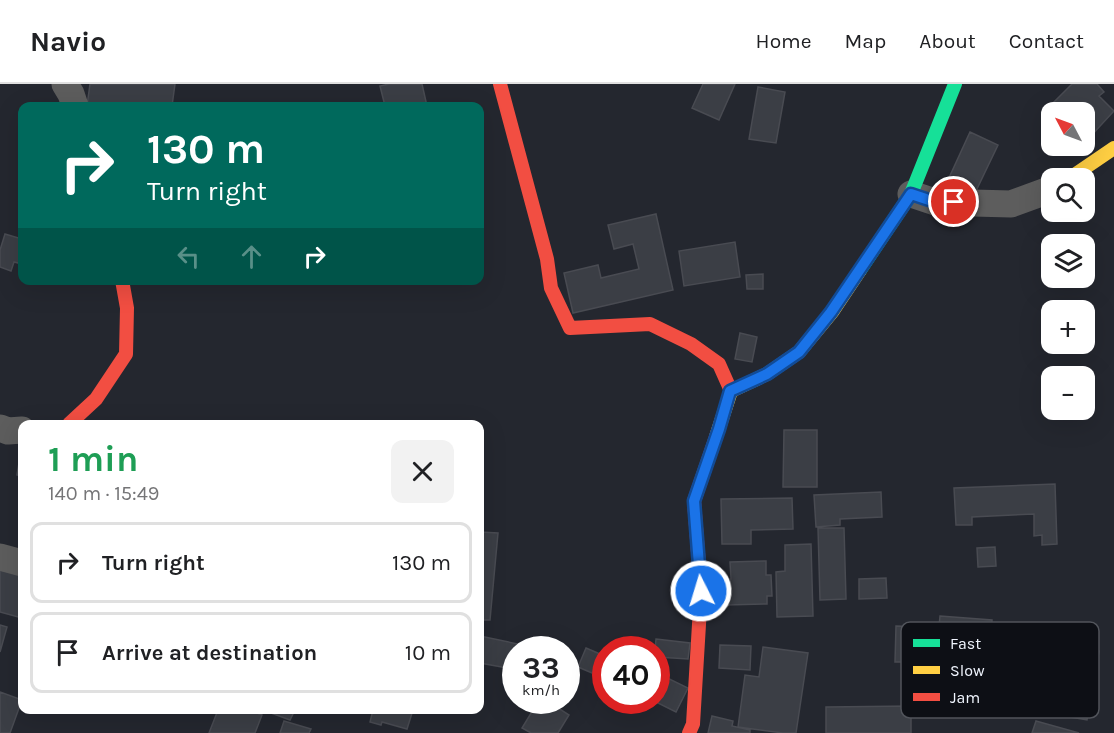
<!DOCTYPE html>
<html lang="en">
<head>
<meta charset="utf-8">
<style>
	:root { --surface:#fff; --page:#f2f2f2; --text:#202124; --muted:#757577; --line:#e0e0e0 }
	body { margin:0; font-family:Karla,sans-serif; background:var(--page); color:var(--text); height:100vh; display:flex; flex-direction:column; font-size:22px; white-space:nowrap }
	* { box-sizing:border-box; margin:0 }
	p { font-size:20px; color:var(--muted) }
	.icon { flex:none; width:33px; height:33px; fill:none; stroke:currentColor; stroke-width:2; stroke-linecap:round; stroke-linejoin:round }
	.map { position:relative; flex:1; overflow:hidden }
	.details { position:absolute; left:18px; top:336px; width:466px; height:294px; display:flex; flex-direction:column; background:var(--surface); border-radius:12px; box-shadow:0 6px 24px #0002 }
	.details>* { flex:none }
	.top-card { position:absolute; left:18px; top:18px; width:466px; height:183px; border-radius:12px; box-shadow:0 6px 24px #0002; background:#00695c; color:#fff; overflow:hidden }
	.needle { width:39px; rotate:311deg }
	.tools { position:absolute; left:1041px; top:18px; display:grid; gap:12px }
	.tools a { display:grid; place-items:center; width:54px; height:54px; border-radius:12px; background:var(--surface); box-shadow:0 6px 24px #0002; font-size:30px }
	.speed { position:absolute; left:502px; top:552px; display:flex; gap:12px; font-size:30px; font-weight:700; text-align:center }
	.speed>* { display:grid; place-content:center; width:78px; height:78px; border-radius:50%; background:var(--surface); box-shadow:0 6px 24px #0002; line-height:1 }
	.speed small { font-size:15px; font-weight:400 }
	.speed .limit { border:9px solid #d22; background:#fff; color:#111 }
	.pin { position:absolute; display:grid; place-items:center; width:51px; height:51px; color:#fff; margin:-26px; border:3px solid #fff; border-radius:50%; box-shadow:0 2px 6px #0007 }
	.me { position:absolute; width:66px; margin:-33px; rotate:355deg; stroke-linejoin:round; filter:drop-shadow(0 0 4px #0008) }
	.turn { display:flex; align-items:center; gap:21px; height:126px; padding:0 30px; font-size:27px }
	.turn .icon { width:78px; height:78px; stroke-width:2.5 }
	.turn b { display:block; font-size:42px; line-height:51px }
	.lanes { display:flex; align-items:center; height:57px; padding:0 30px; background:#0003; justify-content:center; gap:30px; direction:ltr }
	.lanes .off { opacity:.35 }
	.round { display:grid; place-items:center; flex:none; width:63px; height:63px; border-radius:12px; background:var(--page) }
	.headline { display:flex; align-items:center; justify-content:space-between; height:102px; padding:0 30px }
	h1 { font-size:36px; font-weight:700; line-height:45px; color:#1e9e55 }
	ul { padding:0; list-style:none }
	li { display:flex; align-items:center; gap:18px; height:81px; margin:0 12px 9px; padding:0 18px; border:3px solid var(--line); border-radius:12px }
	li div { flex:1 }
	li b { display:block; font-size:22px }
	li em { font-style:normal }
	header { display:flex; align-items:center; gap:36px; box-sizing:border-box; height:84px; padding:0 30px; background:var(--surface); border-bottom:2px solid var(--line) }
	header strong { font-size:28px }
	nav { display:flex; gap:33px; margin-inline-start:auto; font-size:21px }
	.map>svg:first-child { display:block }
	.building { fill:#3b3e45; stroke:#494b52; stroke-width:1.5 }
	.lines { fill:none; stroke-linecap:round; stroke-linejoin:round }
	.street { stroke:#5d5d5d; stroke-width:27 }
	.fast { stroke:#16e098; stroke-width:14 }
	.slow { stroke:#ffcf43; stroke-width:14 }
	.jam { stroke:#f24e42; stroke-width:14 }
	.route-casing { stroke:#114b97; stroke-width:15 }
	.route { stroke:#1a73e8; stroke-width:10 }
	.key { fill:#0d0f15; stroke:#51545b; stroke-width:1.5 }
	.key-label { font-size:16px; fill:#f0f5fe }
</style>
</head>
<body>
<header>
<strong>Navio</strong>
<nav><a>Home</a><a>Map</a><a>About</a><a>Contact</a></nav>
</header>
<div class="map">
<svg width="1114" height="649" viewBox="0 0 1114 649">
	<rect width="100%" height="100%" fill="#24272f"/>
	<path class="building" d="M 90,0 L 175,0 L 172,22 L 87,22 Z
		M 389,0 L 422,0 L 427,22 L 385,22 L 380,2 Z
		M 703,0 L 735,0 L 719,36 L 692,24 Z
		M 1072,0 L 1097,0 L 1104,8 L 1099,12 L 1114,27 L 1090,53 L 1084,48 L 1084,28 L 1053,28 L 1048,24 Z
		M 758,3 L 785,8 L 776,59 L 749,55 Z
		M 970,48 L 998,61 L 975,109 L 948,96 Z
		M 656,130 L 673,206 L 573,229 L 564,189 L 598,181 L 601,194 L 639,185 L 633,160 L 614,165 L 608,141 Z
		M 5,150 L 22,155 L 22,180 L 14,178 L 11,187 L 0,183 L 0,166 Z
		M 735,158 L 740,193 L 684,202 L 679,167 Z
		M 763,190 L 763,205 L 747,205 L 746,191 Z
		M 740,249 L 757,253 L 752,278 L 735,275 Z
		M 784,346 L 817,346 L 817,403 L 783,403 Z
		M 21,367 L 22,367 L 22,392 L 17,391 Z
		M 1055,400 L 1057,460 L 1042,461 L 1042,451 L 1034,452 L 1034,430 L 972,433 L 972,441 L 956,441 L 954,404 Z
		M 881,408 L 882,433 L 840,435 L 840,441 L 816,443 L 814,411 Z
		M 792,414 L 793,445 L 751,446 L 751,460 L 722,460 L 721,415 Z
		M 818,444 L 844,444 L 846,515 L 820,516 Z
		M 480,448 L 498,449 L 490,536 L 480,536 Z
		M 811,460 L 813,532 L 777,533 L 776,488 L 785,487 L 785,461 Z
		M 995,463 L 996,482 L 978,483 L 977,464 Z
		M 766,477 L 766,491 L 771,491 L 772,512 L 767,512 L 767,520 L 726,521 L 725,495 L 731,495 L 730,478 Z
		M 0,481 L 22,488 L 22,534 L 0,528 Z
		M 886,494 L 887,514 L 859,515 L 859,495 Z
		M 940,532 L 992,536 L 991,555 L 965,553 L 964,566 L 937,564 Z
		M 0,541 L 7,543 L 0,568 Z
		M 896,542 L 925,543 L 924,578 L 895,578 Z
		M 480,552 L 518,560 L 513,585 L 480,579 Z
		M 656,555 L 690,559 L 688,575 L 657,573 L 657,566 L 655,566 Z
		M 1042,557 L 1099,567 L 1087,636 L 1040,628 L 1046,592 L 1037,590 Z
		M 720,561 L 751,562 L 750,586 L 719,584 Z
		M 763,563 L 808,569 L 796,649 L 783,649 L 738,643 L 745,591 L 759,593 Z
		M 586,564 L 600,570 L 592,589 L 578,583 Z
		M 606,569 L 606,595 L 596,590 Z
		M 567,586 L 574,590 L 567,601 Z
		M 657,589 L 688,604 L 676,628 L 652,616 L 657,616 Z
		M 0,608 L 22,616 L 10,649 L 0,649 Z
		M 539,616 L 558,616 L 555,622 L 569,631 L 558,649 L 531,649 L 522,644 Z
		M 911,622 L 911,649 L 826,649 L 826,623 Z
		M 218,626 L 249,626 L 262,631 L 255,649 L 209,649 Z
		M 263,626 L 295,626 L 290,636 Z
		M 373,626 L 413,626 L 407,645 L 382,638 L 381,641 L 370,638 Z
		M 712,632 L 733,637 L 732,642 L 750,646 L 750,649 L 708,649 Z
		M 284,637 L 311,645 L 309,649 L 280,649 Z
		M 1036,637 L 1079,649 L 1032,649 Z"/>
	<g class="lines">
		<path class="street" d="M 65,0 L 71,10 L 75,22
			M 911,110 L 935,118 L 1011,120 L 1052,105
			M 0,344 L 8,347 L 22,346
			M 0,473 L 22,479"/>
		<path class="fast" d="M 860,186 L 911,110 L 955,0"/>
		<path class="slow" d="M 1070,94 L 1114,64
			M 716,353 L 731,307 L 767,290 L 799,268 L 832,228 L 860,186"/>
		<path class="jam" d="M 500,0 L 547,175 L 551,204 L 570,244 L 650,240 L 691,260 L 719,280 L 731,307
			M 69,340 L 96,315 L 126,270 L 127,224 L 122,196
			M 689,649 L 693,640 L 701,507 L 694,417 L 716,353"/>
	</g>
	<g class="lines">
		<g class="route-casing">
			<path id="route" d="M 701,507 L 694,417 L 719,345 L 730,307 L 767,290 L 799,268 L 831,228 L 911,110 L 935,118 L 954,118"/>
		</g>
		<use href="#route" class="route"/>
	</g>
	<rect x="901" y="538" width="198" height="96" rx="9" class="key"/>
	<rect x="913" y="555" width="27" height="8" fill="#16e098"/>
	<rect x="913" y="582" width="27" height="8" fill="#ffcf43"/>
	<rect x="913" y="609" width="27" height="8" fill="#f24e42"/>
	<g class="key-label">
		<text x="950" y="565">Fast</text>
		<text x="950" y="592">Slow</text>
		<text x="950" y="619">Jam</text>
	</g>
</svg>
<div class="tools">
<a><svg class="needle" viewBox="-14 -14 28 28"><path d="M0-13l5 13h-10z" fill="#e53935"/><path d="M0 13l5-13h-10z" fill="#757577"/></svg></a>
<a><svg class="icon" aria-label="search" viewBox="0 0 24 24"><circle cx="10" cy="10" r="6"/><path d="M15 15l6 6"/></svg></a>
<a><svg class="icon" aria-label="layers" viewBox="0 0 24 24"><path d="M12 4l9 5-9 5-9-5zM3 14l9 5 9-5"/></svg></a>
<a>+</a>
<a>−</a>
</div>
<div class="speed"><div>33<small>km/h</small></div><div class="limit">40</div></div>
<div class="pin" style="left:954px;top:118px;background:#d93025"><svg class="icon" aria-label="arrive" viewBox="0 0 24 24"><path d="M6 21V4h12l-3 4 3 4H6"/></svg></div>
<svg class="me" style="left:701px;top:507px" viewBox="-20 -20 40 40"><circle r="17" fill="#1a73e8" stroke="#fff" stroke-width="3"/><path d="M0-11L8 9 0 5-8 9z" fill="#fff"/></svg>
<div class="top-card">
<div class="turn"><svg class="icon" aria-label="right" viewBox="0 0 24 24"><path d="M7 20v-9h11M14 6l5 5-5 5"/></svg><div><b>130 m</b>Turn right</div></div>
<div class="lanes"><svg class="icon off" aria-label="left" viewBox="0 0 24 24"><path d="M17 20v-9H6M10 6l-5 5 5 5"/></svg><svg class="icon off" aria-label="ahead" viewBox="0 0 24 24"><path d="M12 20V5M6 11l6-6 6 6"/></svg><svg class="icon" aria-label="right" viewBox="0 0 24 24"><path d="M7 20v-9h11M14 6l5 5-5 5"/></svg></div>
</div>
<section class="details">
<div class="headline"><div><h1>1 min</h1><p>140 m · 15:49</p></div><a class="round"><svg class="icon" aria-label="close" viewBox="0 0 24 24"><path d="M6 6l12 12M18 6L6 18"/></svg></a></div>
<ul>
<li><svg class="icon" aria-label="right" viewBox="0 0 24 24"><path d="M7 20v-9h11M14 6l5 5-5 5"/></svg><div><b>Turn right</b></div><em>130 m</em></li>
<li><svg class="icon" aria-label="arrive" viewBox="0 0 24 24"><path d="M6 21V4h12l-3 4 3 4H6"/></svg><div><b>Arrive at destination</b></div><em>10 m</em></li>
</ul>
</section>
</div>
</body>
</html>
